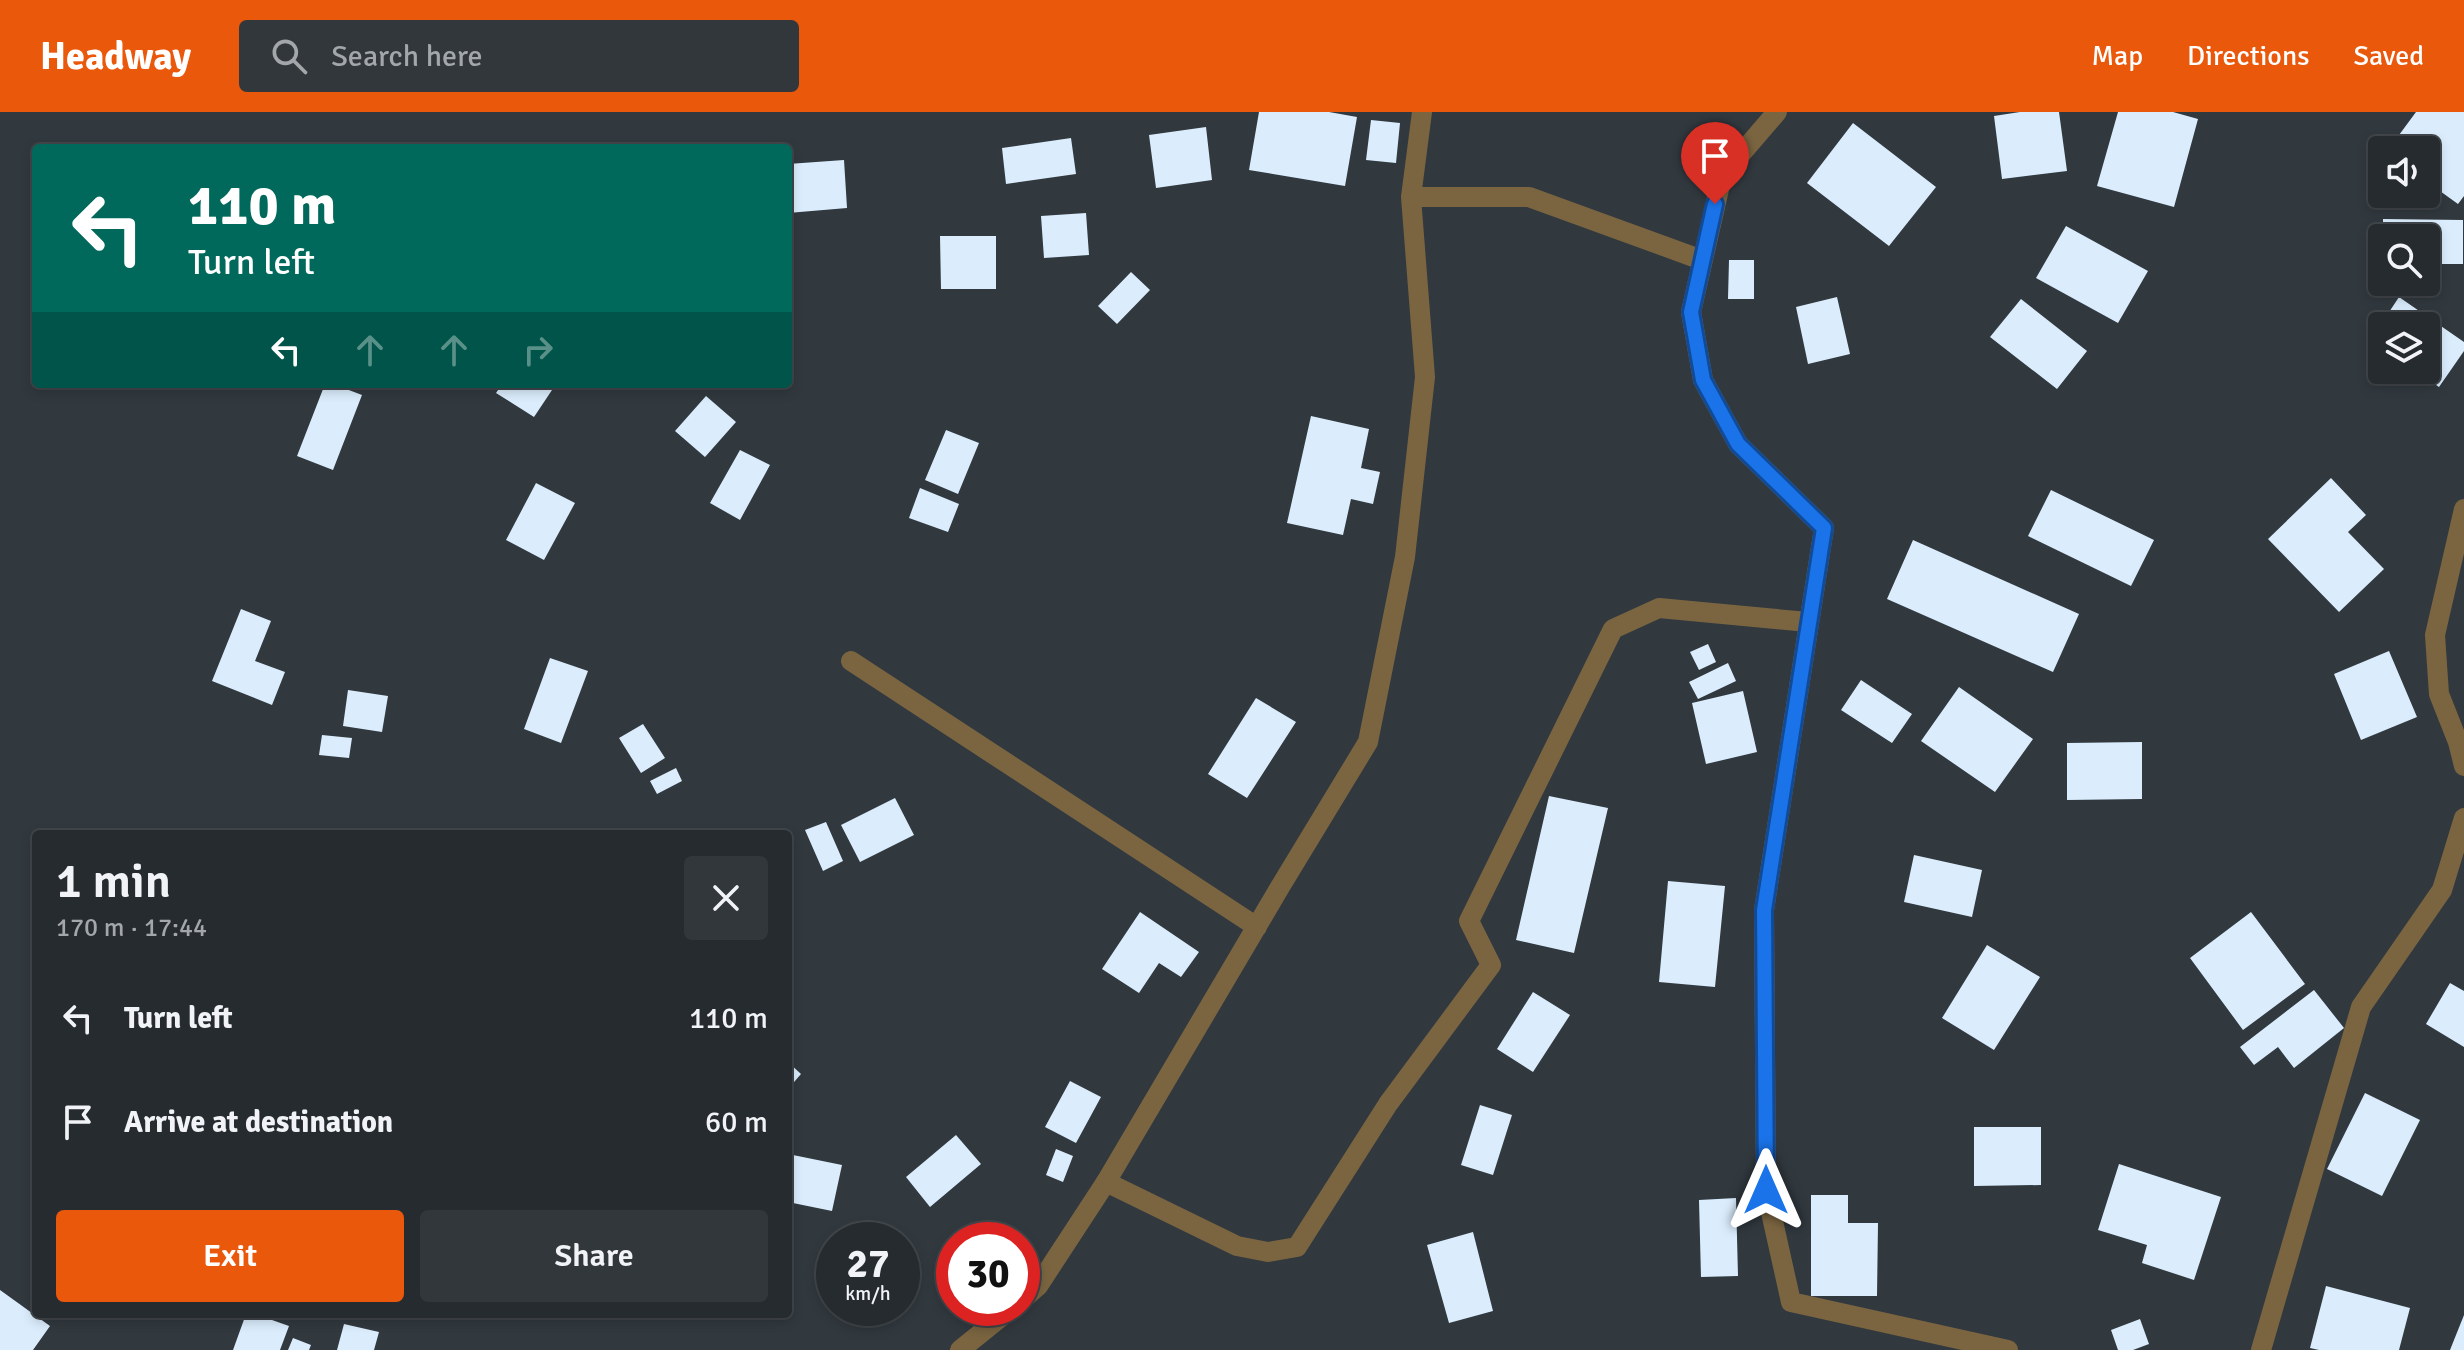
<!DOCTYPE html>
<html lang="en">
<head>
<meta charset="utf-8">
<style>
	:root { --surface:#252b2f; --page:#31373b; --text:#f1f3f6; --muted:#a3a7aa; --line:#42474b; --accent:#ea580c }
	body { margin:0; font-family:Signika,sans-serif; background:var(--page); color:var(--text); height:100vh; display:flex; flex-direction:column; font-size:30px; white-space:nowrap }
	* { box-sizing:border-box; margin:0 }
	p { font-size:26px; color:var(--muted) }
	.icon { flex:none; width:44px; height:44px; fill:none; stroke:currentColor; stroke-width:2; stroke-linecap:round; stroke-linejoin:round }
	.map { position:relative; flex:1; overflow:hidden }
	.details { position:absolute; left:32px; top:718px; width:760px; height:488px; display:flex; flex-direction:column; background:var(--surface); border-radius:8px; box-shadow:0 4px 12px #0003,0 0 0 2px var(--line) }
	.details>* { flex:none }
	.banner { position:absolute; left:32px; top:32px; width:760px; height:244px; border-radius:8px; box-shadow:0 4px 12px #0003,0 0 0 2px var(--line); background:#00695c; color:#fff; overflow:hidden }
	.controls { position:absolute; left:2368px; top:24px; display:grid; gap:16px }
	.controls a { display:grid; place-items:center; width:72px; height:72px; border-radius:8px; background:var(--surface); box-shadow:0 4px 12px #0003,0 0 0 2px var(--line); font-size:40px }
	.speed { position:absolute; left:816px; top:1110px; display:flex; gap:16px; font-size:40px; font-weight:700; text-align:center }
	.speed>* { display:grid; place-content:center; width:104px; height:104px; border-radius:50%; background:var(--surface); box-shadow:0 4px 12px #0003,0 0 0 2px var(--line); line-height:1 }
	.speed small { font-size:20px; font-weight:400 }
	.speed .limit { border:12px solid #d22; background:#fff; color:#111 }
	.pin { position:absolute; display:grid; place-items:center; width:68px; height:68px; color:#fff; margin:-82px -34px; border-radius:50% 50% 50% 0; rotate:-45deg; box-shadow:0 0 8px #0007 }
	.pin .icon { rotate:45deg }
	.me { position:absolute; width:88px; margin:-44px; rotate:0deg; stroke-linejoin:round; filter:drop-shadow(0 0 6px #0008) }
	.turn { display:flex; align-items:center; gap:28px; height:168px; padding:0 24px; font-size:36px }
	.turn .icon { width:104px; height:104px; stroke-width:2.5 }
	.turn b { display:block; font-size:56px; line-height:68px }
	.lanes { display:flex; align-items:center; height:76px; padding:0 24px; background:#0003; justify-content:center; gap:40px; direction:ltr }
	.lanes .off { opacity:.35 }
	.round { display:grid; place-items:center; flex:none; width:84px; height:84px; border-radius:8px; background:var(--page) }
	.summary { display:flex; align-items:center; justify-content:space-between; height:136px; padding:0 24px }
	h1 { font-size:48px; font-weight:600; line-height:60px }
	.button { display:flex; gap:16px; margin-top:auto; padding:16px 24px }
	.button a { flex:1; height:92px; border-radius:8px; background:var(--accent); color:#fff; font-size:32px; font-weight:600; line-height:92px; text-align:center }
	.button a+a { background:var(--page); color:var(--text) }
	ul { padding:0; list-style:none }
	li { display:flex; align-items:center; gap:24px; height:104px; padding:0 24px }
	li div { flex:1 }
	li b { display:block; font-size:30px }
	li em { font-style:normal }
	header { display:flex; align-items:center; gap:48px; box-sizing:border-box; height:112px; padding:0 40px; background:var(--accent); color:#fff }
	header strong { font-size:38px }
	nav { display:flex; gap:44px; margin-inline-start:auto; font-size:28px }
	.search { width:560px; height:72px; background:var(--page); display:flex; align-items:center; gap:20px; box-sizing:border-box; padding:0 28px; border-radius:8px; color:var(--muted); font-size:30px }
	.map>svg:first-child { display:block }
	.building { fill:#dbedfd }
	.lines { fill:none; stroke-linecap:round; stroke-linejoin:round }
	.service { stroke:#7b6541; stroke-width:20 }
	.minor { stroke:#7b6541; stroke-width:20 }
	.route-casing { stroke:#114b97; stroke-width:20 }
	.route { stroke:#1a73e8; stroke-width:14 }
</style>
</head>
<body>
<header>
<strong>Headway</strong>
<div class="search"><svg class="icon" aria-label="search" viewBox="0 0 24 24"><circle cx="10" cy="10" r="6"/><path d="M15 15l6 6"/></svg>Search here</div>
<nav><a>Map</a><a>Directions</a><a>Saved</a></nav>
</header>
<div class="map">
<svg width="2464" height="1238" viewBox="0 0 2464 1238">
	<rect width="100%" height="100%" fill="#31393f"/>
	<path class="building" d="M 1259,0 L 1329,0 L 1357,5 L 1345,74 L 1249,58 Z
		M 2020,0 L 2059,0 L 2067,59 L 2002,67 L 1994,4 Z
		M 2118,0 L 2173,0 L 2198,7 L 2174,95 L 2097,74 Z
		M 2416,0 L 2464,0 L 2464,84 L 2458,92 L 2426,69 L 2426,38 L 2388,38 Z
		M 1371,8 L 1400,11 L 1396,51 L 1366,48 Z
		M 1853,11 L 1936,75 L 1889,134 L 1807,71 Z
		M 1206,15 L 1212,68 L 1156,76 L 1149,23 Z
		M 1071,26 L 1076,62 L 1006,72 L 1002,36 Z
		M 844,48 L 847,96 L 788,101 L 788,52 Z
		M 1086,101 L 1089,143 L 1044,146 L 1041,104 Z
		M 2383,107 L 2463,108 L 2463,152 L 2426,152 L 2426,126 L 2383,126 Z
		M 2066,114 L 2148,159 L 2118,211 L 2036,166 Z
		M 940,124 L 996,124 L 996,177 L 941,177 Z
		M 1729,148 L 1754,148 L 1754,187 L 1728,187 Z
		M 1131,160 L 1150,178 L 1117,212 L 1098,194 Z
		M 1837,185 L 1850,242 L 1808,252 L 1796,195 Z
		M 2399,185 L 2464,230 L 2464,239 L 2439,275 L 2414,258 L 2426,258 L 2426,214 L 2382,214 L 2382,237 L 2370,229 Z
		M 2021,187 L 2087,239 L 2057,277 L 1990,225 Z
		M 325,272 L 333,272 L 362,283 L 333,358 L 297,344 Z
		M 502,272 L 556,272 L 534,305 L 496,281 Z
		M 706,284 L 736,310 L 705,345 L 675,319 Z
		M 1311,304 L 1369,317 L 1361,356 L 1380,360 L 1373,392 L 1351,387 L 1343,423 L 1287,411 Z
		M 946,318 L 979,331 L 958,382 L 925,368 Z
		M 740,338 L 770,353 L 740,408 L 710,391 Z
		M 2331,366 L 2366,403 L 2348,420 L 2384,457 L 2339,500 L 2268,427 Z
		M 536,371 L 575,391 L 544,448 L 506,428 Z
		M 920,376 L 959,392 L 948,420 L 909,406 Z
		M 2051,378 L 2154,428 L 2131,474 L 2028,424 Z
		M 1913,428 L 2079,502 L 2053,560 L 1887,487 Z
		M 241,497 L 271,509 L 255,549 L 285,560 L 272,593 L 212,569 Z
		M 1708,532 L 1716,550 L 1699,558 L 1690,540 Z
		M 2389,539 L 2417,605 L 2361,628 L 2334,562 Z
		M 550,546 L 588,559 L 561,631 L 524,617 Z
		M 1728,551 L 1736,569 L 1698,587 L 1689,570 Z
		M 1861,568 L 1912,602 L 1892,631 L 1841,598 Z
		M 1959,575 L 2033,627 L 1995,680 L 1921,629 Z
		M 348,578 L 388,584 L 382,620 L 343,614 Z
		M 1743,579 L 1757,640 L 1706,652 L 1692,591 Z
		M 1256,586 L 1296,610 L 1247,686 L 1208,662 Z
		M 643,612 L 665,646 L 641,661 L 619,626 Z
		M 322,623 L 352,626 L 349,646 L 319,643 Z
		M 2142,630 L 2142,687 L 2067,688 L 2067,631 Z
		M 676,656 L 682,669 L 657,682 L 650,669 Z
		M 1549,684 L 1608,696 L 1574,841 L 1516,828 Z
		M 895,686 L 914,723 L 860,750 L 841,713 Z
		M 826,710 L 843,749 L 823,759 L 805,718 Z
		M 1914,743 L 1982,758 L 1972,805 L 1904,790 Z
		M 1668,769 L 1725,774 L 1715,875 L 1659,870 Z
		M 1140,800 L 1199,840 L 1181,865 L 1159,851 L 1139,881 L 1102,857 Z
		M 2251,800 L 2305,872 L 2243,918 L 2190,846 Z
		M 1987,833 L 2040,865 L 1994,938 L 1942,906 Z
		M 2450,871 L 2464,879 L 2464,935 L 2426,912 Z
		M 2314,878 L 2344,916 L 2294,956 L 2278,935 L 2254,953 L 2240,935 Z
		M 1533,880 L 1570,903 L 1533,960 L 1497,937 Z
		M 788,950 L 801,962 L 788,977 Z
		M 1070,969 L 1101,985 L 1076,1031 L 1045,1015 Z
		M 2365,981 L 2420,1008 L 2382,1084 L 2327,1057 Z
		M 1480,993 L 1512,1003 L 1493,1063 L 1461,1053 Z
		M 1974,1015 L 2041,1015 L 2041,1073 L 1974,1074 Z
		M 956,1023 L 981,1052 L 930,1095 L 906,1065 Z
		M 1056,1037 L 1073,1044 L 1063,1070 L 1046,1063 Z
		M 788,1042 L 842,1053 L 832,1099 L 788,1090 Z
		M 2119,1052 L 2221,1085 L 2194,1168 L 2142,1151 L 2147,1133 L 2098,1118 Z
		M 1811,1083 L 1848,1083 L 1848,1111 L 1878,1111 L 1877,1184 L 1811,1184 Z
		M 1736,1086 L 1738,1164 L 1701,1165 L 1699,1088 Z
		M 1473,1120 L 1493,1199 L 1449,1211 L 1427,1133 Z
		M 2326,1174 L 2410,1196 L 2399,1238 L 2319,1238 L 2310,1236 Z
		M 0,1178 L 50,1214 L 33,1238 L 0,1238 Z
		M 246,1202 L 255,1202 L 289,1214 L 280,1238 L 233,1238 Z
		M 2464,1203 L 2464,1238 L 2450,1238 Z
		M 2140,1207 L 2149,1232 L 2133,1238 L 2118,1238 L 2111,1218 Z
		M 344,1212 L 379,1220 L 374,1238 L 337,1238 Z
		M 293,1226 L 311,1233 L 309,1238 L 288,1238 Z"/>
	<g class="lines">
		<path class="service" d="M 1106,1070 L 1237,1134 L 1268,1140 L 1297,1135 L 1388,992 L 1491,853 L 1469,809 L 1613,517 L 1659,496 L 1808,510"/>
		<path class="minor" d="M 1777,0 L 1722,64 L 1691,200 L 1703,268 L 1738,332 L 1824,416 L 1764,798 L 1766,1078 L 1791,1190 L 2008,1238
			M 1411,85 L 1529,85 L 1702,148
			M 2464,397 L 2435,523 L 2439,582 L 2458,630 L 2464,654
			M 851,549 L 1257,815
			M 1022,1188 L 1038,1174 L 1106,1070 L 1280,775 L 1368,630 L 1405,445 L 1425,265 L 1411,85 L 1422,0
			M 960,1238 L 1012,1196
			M 2261,1238 L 2361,895 L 2442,778 L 2464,706"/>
	</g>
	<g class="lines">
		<g class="route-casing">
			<path id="route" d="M 1715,92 L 1691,200 L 1703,268 L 1738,332 L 1824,416 L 1764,798 L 1766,1078"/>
		</g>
		<use href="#route" class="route"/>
	</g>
</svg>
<div class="controls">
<a><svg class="icon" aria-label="sound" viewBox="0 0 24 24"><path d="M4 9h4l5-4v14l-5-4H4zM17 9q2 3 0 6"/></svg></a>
<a><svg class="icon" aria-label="search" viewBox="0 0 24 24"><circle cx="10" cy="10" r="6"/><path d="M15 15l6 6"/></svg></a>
<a><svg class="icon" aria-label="layers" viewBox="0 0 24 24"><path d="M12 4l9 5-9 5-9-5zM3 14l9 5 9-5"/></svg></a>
</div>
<div class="speed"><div>27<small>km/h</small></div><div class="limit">30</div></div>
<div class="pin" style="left:1715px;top:92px;background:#d93025"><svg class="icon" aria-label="arrive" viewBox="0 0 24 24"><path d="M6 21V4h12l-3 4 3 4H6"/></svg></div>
<svg class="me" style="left:1766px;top:1078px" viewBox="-20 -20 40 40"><path d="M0-17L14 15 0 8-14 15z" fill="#1a73e8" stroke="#fff" stroke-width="4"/></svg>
<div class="banner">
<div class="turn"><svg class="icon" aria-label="left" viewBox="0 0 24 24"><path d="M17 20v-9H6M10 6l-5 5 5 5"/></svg><div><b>110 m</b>Turn left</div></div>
<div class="lanes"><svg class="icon" aria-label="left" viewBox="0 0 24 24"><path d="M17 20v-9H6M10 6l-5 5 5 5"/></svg><svg class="icon off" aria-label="ahead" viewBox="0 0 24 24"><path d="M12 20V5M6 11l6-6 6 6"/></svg><svg class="icon off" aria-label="ahead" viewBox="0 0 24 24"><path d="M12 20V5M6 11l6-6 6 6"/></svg><svg class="icon off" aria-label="right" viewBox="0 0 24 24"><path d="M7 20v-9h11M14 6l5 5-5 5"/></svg></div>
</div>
<section class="details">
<div class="summary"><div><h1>1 min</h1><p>170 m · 17:44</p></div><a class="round"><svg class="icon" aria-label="close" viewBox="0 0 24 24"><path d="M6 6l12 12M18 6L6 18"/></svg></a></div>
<ul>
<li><svg class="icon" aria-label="left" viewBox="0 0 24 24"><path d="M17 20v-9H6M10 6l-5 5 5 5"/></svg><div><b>Turn left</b></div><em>110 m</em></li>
<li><svg class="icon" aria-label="arrive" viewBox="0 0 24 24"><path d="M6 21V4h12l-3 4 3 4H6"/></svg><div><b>Arrive at destination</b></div><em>60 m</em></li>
</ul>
<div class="button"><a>Exit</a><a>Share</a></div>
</section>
</div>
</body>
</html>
